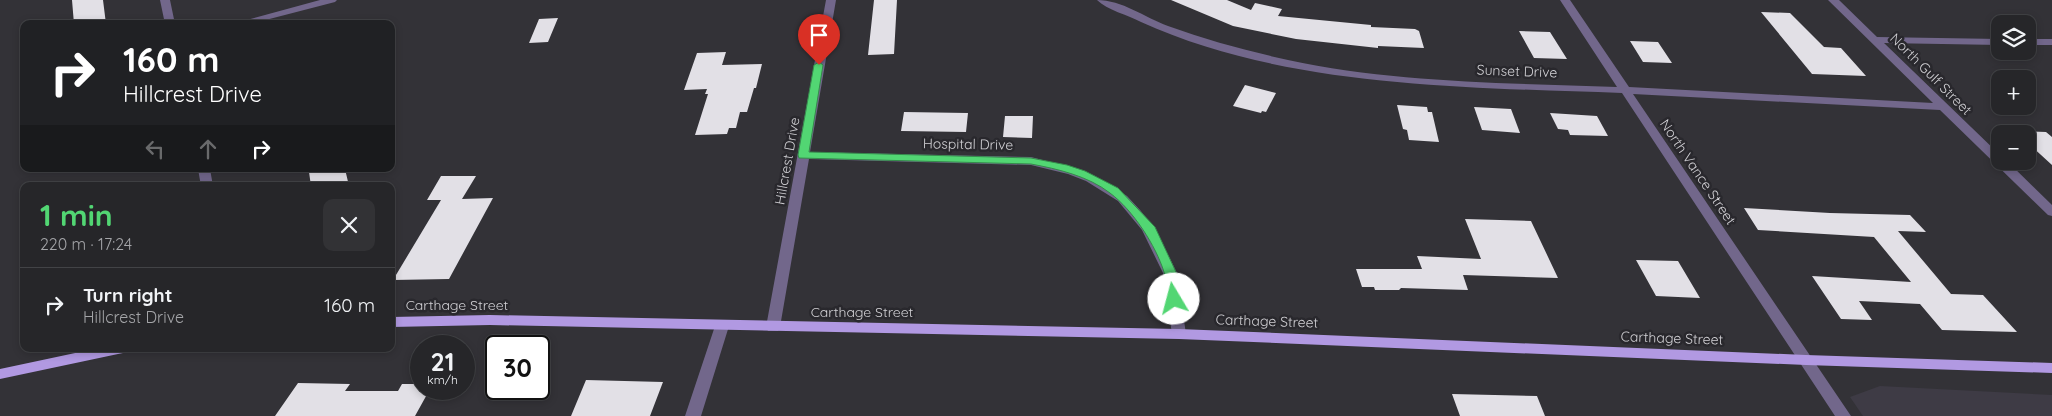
<!DOCTYPE html>
<html lang="en">
<head>
<meta charset="utf-8">
<style>
	:root { --surface:#262629; --page:#323235; --text:#f1f3f6; --muted:#a4a5a8; --line:#424346; --accent:#52d673 }
	body { margin:0; font-family:Quicksand,sans-serif; background:var(--page); color:var(--text); height:100vh; display:flex; flex-direction:column; font-size:19px; white-space:nowrap }
	* { box-sizing:border-box; margin:0 }
	p { font-size:16px; color:var(--muted) }
	.icon { flex:none; width:28px; height:28px; fill:none; stroke:currentColor; stroke-width:2; stroke-linecap:round; stroke-linejoin:round }
	.map { position:relative; flex:1; overflow:hidden }
	.panel { position:absolute; left:20px; top:182px; width:375px; height:170px; display:flex; flex-direction:column; background:var(--surface); border-radius:10px; box-shadow:0 2px 8px #0003,0 0 0 1px var(--line) }
	.panel>* { flex:none }
	.top-card { position:absolute; left:20px; top:20px; width:375px; height:152px; border-radius:10px; box-shadow:0 2px 8px #0003,0 0 0 1px var(--line); background:#202124; color:#fff; overflow:hidden }
	.tools { position:absolute; left:1991px; top:15px; display:grid; gap:10px }
	.tools a { display:grid; place-items:center; width:45px; height:45px; border-radius:10px; background:var(--surface); box-shadow:0 2px 8px #0003,0 0 0 1px var(--line); font-size:25px }
	.speed { position:absolute; left:410px; top:335px; display:flex; gap:10px; font-size:25px; font-weight:700; text-align:center }
	.speed>* { display:grid; place-content:center; width:65px; height:65px; border-radius:50%; background:var(--surface); box-shadow:0 2px 8px #0003,0 0 0 1px var(--line); line-height:1 }
	.speed small { font-size:12px; font-weight:400 }
	.speed .limit { border:2px solid #111; border-radius:8px; background:#fff; color:#111 }
	.pin { position:absolute; display:grid; place-items:center; width:42px; height:42px; color:#fff; margin:-51px -21px; border-radius:50% 50% 50% 0; rotate:-45deg; box-shadow:0 0 5px #0007 }
	.pin .icon { rotate:45deg }
	.me { position:absolute; width:55px; margin:-28px; rotate:352deg; stroke-linejoin:round; filter:drop-shadow(0 0 4px #0008) }
	.turn { display:flex; align-items:center; gap:18px; height:105px; padding:0 20px; font-size:22px }
	.turn .icon { width:65px; height:65px; stroke-width:2.5 }
	.turn b { display:block; font-size:35px; line-height:42px }
	.lanes { display:flex; align-items:center; height:48px; padding:0 20px; background:#0003; justify-content:center; gap:25px; direction:ltr }
	.lanes .off { opacity:.35 }
	.round { display:grid; place-items:center; flex:none; width:52px; height:52px; border-radius:10px; background:var(--page) }
	.summary { display:flex; align-items:center; justify-content:space-between; height:85px; padding:0 20px }
	h1 { font-size:30px; font-weight:800; line-height:38px; color:var(--accent) }
	ul { padding:0; list-style:none }
	li { display:flex; align-items:center; gap:15px; height:75px; padding:0 20px; border-top:1px solid var(--line) }
	li div { flex:1 }
	li b { display:block; font-size:19px }
	li em { font-style:normal }
	.map>svg:first-child { display:block }
	.built { fill:#3e3b45 }
	.building { fill:#e2e0e6 }
	.lines { fill:none; stroke-linecap:round; stroke-linejoin:round }
	.minor { fill:#72678b; fill-rule:evenodd }
	.major { fill:#b199e2; fill-rule:evenodd }
	.route { fill:#52d673; stroke:#358b4b }
	.labels { text-anchor:middle; dominant-baseline:central; stroke-width:5; stroke-linejoin:round; paint-order:stroke }
	.street-label { font-size:14px; fill:#d1d0d4; stroke:#29282d }
</style>
</head>
<body>
<div class="map">
<svg width="2052" height="416" viewBox="0 0 2052 416">
	<rect width="100%" height="100%" fill="#333237"/>
	<path class="built" d="M 1880,386 L 2052,395 L 2052,416 L 1863,416 L 1850,397 Z"/>
	<path class="building" d="M 72,0 L 103,0 L 106,24 L 74,24 Z
		M 874,0 L 897,0 L 894,54 L 868,55 Z
		M 1171,0 L 1227,0 L 1251,10 L 1255,3 L 1282,9 L 1278,16 L 1371,25 L 1371,27 L 1415,29 L 1419,31 L 1424,48 L 1378,46 L 1378,48 L 1296,39 L 1233,26 Z
		M 1761,12 L 1790,13 L 1824,47 L 1841,48 L 1866,76 L 1812,74 Z
		M 558,18 L 548,42 L 529,43 L 539,19 Z
		M 1519,31 L 1550,32 L 1567,59 L 1534,58 Z
		M 1630,41 L 1658,42 L 1672,63 L 1643,62 Z
		M 726,52 L 722,65 L 762,64 L 756,88 L 754,88 L 747,112 L 740,112 L 736,128 L 729,128 L 727,134 L 695,135 L 708,94 L 705,94 L 707,89 L 684,90 L 697,53 Z
		M 1245,85 L 1276,93 L 1266,112 L 1262,111 L 1261,113 L 1233,106 Z
		M 1397,105 L 1427,107 L 1428,112 L 1432,112 L 1439,142 L 1409,140 L 1407,130 L 1403,129 Z
		M 1474,107 L 1511,109 L 1520,133 L 1482,130 Z
		M 904,112 L 968,113 L 966,132 L 901,131 Z
		M 1550,113 L 1597,116 L 1608,136 L 1570,135 L 1568,130 L 1558,129 Z
		M 1005,116 L 1033,116 L 1032,138 L 1003,137 Z
		M 2015,131 L 2046,132 L 2052,137 L 2052,165 L 2028,143 L 2028,134 L 2018,134 Z
		M 320,169 L 345,169 L 349,186 L 311,186 L 309,172 Z
		M 441,176 L 476,176 L 462,199 L 493,198 L 449,279 L 393,280 L 441,200 L 427,200 Z
		M 1744,208 L 1830,213 L 1910,215 L 1926,232 L 1898,231 L 1951,294 L 1983,295 L 2017,332 L 1942,330 L 1920,304 L 1859,301 L 1872,320 L 1841,319 L 1812,276 L 1911,282 L 1874,237 L 1758,230 Z
		M 1465,219 L 1531,221 L 1558,278 L 1463,275 L 1468,290 L 1401,288 L 1399,290 L 1375,290 L 1374,287 L 1362,287 L 1356,269 L 1422,269 L 1417,256 L 1481,259 Z
		M 1636,260 L 1678,261 L 1700,298 L 1656,296 Z
		M 586,380 L 663,382 L 650,416 L 571,416 Z
		M 298,383 L 350,384 L 345,391 L 398,391 L 402,384 L 421,384 L 421,389 L 430,389 L 415,416 L 275,416 Z
		M 1452,394 L 1537,396 L 1545,416 L 1460,416 Z"/>
	<g class="lines">
		<path class="minor" d="M 160,0 L 170,0 L 175,24 L 165,24 Z
			M 320,0 L 337,0 L 335,2 L 250,24 L 232,24 Z
			M 826,0 L 836,0 L 810,152 L 1031,157 L 1077,169 L 1095,176 L 1127,196 L 1140,210 L 1155,229 L 1177,273 L 1186,334 L 1184,338 L 1174,338 L 1172,334 L 1163,273 L 1142,230 L 1118,201 L 1086,181 L 1068,174 L 1031,165 L 809,159 L 780,327 L 778,331 L 768,331 L 766,327 Z
			M 1097,0 C 1122,0 1144,17 1168,26 C 1207,40 1247,51 1288,60 C 1395,83 1508,83 1617,87 L 1560,0 L 1570,0 L 1629,87 L 1933,103 L 1828,0 L 1839,0 L 1877,37 L 2000,39 L 2000,45 L 1884,43 L 2000,155 L 2000,161 L 2007,161 L 2052,205 L 2052,216 L 2048,215 L 1940,110 L 1633,94 L 1851,416 L 1835,416 L 1622,93 C 1465,87 1286,88 1141,22 C 1128,15 1107,10 1097,0 Z
			M 2028,39 L 2052,39 L 2052,45 L 2028,45 Z
			M 198,169 L 210,169 L 213,186 L 201,186 Z
			M 722,321 L 727,322 L 729,326 L 701,416 L 685,416 L 715,326 L 717,322 Z"/>
		<path class="major" d="M 490,315 L 1179,329 L 1806,355 L 2052,363 L 2052,373 L 1806,365 L 1179,339 L 490,325 L 391,327 L 391,317 Z
			M 94,349 L 125,349 L 123,353 L 118,354 L 0,379 L 0,369 Z"/>
	</g>
	<path class="route" d="M 819,62 L 823,65 L 809,152 L 1031,158 L 1067,165 L 1085,171 L 1118,188 L 1155,227 L 1176,272 L 1180,299 L 1178,302 L 1169,302 L 1167,299 C 1166,291 1166,281 1164,272 C 1156,246 1133,210 1110,193 C 1088,176 1058,169 1031,164 L 799,158 L 798,155 L 814,65 Z"/>
	<g class="labels">
		<g class="street-label">
			<text transform="translate(1517 71) rotate(2)">Sunset Drive</text>
			<text transform="translate(1931 74) rotate(45)">North Gulf Street</text>
			<text transform="translate(968 144) rotate(1)">Hospital Drive</text>
			<text transform="translate(787 161) rotate(-80)">Hillcrest Drive</text>
			<text transform="translate(1698 172) rotate(56)">North Vance Street</text>
			<text x="457" y="305">Carthage Street</text>
			<text x="862" y="312">Carthage Street</text>
			<text transform="translate(1267 321) rotate(2)">Carthage Street</text>
			<text transform="translate(1672 338) rotate(2)">Carthage Street</text>
		</g>
	</g>
</svg>
<div class="tools">
<a><svg class="icon" aria-label="layers" viewBox="0 0 24 24"><path d="M12 4l9 5-9 5-9-5zM3 14l9 5 9-5"/></svg></a>
<a>+</a>
<a>−</a>
</div>
<div class="speed"><div>21<small>km/h</small></div><div class="limit">30</div></div>
<div class="pin" style="left:819px;top:65px;background:#d93025"><svg class="icon" aria-label="arrive" viewBox="0 0 24 24"><path d="M6 21V4h12l-3 4 3 4H6"/></svg></div>
<svg class="me" style="left:1174px;top:299px" viewBox="-20 -20 40 40"><circle r="19" fill="#fff"/><path d="M0-13L10 11 0 6-10 11z" fill="#52d673"/></svg>
<div class="top-card">
<div class="turn"><svg class="icon" aria-label="right" viewBox="0 0 24 24"><path d="M7 20v-9h11M14 6l5 5-5 5"/></svg><div><b>160 m</b>Hillcrest Drive</div></div>
<div class="lanes"><svg class="icon off" aria-label="left" viewBox="0 0 24 24"><path d="M17 20v-9H6M10 6l-5 5 5 5"/></svg><svg class="icon off" aria-label="ahead" viewBox="0 0 24 24"><path d="M12 20V5M6 11l6-6 6 6"/></svg><svg class="icon" aria-label="right" viewBox="0 0 24 24"><path d="M7 20v-9h11M14 6l5 5-5 5"/></svg></div>
</div>
<section class="panel">
<div class="summary"><div><h1>1 min</h1><p>220 m · 17:24</p></div><a class="round"><svg class="icon" aria-label="close" viewBox="0 0 24 24"><path d="M6 6l12 12M18 6L6 18"/></svg></a></div>
<ul>
<li><svg class="icon" aria-label="right" viewBox="0 0 24 24"><path d="M7 20v-9h11M14 6l5 5-5 5"/></svg><div><b>Turn right</b><p>Hillcrest Drive</p></div><em>160 m</em></li>
</ul>
</section>
</div>
</body>
</html>
